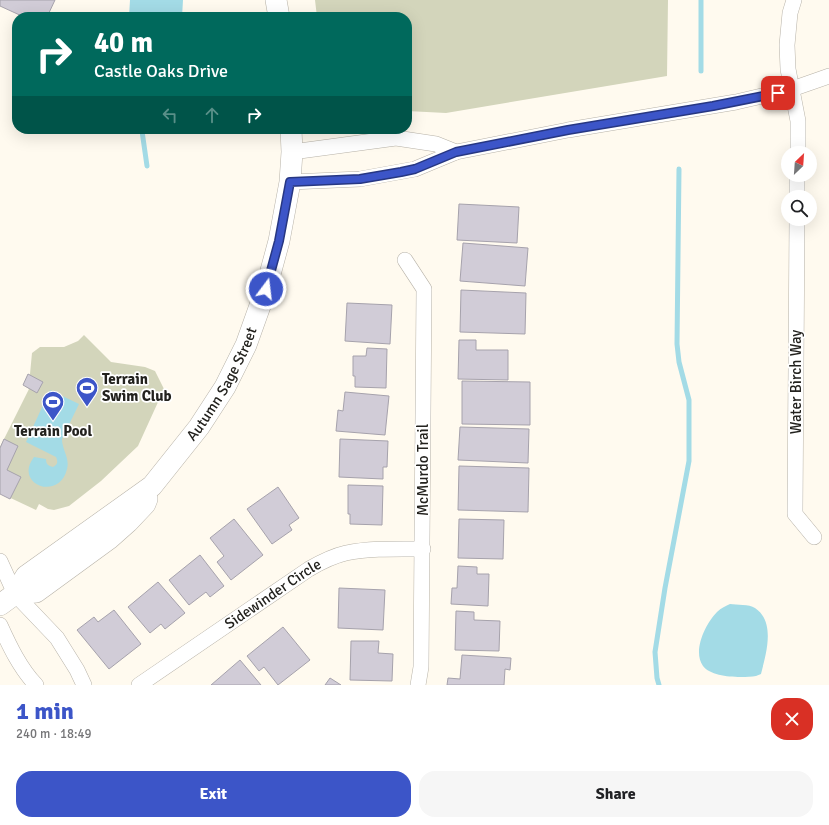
<!DOCTYPE html>
<html lang="en">
<head>
<meta charset="utf-8">
<style>
	:root { --surface:#fff; --page:#f6f6f6; --text:#202124; --muted:#757577; --accent:#3c55c8 }
	body { margin:0; font-family:Signika,sans-serif; background:var(--page); color:var(--text); height:100vh; display:flex; flex-direction:column; font-size:15px; white-space:nowrap }
	* { box-sizing:border-box; margin:0 }
	p { font-size:13px; color:var(--muted) }
	.icon { flex:none; width:22px; height:22px; fill:none; stroke:currentColor; stroke-width:2; stroke-linecap:round; stroke-linejoin:round }
	.map { position:relative; height:685px; overflow:hidden }
	.drawer { display:flex; flex-direction:column; background:var(--surface); flex:1 }
	.drawer>* { flex:none }
	.hud { position:absolute; left:12px; top:12px; width:400px; height:122px; border-radius:16px; box-shadow:0 4px 16px #0002; background:#00695c; color:#fff; overflow:hidden }
	.needle { width:26px; rotate:25deg }
	.buttons { position:absolute; left:781px; top:146px; display:grid; gap:8px }
	.buttons a { display:grid; place-items:center; width:36px; height:36px; border-radius:50%; background:var(--surface); box-shadow:0 4px 16px #0002; font-size:20px }
	.pin { position:absolute; display:grid; place-items:center; width:34px; height:34px; color:#fff; margin:-17px; border-radius:8px; box-shadow:0 2px 6px #0006 }
	.me { position:absolute; width:44px; margin:-22px; rotate:15deg; stroke-linejoin:round; filter:drop-shadow(0 0 3px #0008) }
	.turn { display:flex; align-items:center; gap:14px; height:84px; padding:0 16px; font-size:18px }
	.turn .icon { width:52px; height:52px; stroke-width:2.5 }
	.turn b { display:block; font-size:28px; line-height:34px }
	.lanes { display:flex; align-items:center; height:38px; padding:0 16px; background:#0003; justify-content:center; gap:20px; direction:ltr }
	.lanes .off { opacity:.35 }
	.round { display:grid; place-items:center; flex:none; width:42px; height:42px; border-radius:16px; background:var(--page) }
	.head { display:flex; align-items:center; justify-content:space-between; height:68px; padding:0 16px }
	h1 { font-size:24px; font-weight:800; line-height:30px; color:var(--accent) }
	.primary-button { display:flex; gap:8px; margin-top:auto; padding:8px 16px }
	.primary-button a { flex:1; height:46px; border-radius:16px; background:var(--accent); color:#fff; font-size:16px; font-weight:800; line-height:46px; text-align:center }
	.primary-button a+a { background:var(--page); color:var(--text) }
	.map>svg:first-child { display:block }
	.green { fill:#d3d5bb }
	.water { fill:#a3dbe6 }
	.lines { fill:none; stroke-linecap:round; stroke-linejoin:round }
	.stream { stroke:#a3dbe6; stroke-width:5 }
	.building { fill:#d1ccd7; stroke:#a6a2ac }
	.street-casing { stroke:#b7b2a8; stroke-width:16 }
	.secondary-casing { stroke:#b7b2a8; stroke-width:22 }
	.street { stroke:#fff; stroke-width:15 }
	.secondary { stroke:#fff; stroke-width:21 }
	.route-casing { stroke:#273782; stroke-width:10 }
	.route { stroke:#3c55c8; stroke-width:7 }
	.labels { text-anchor:middle; dominant-baseline:central; stroke-width:3.5; stroke-linejoin:round; paint-order:stroke }
	.poi-label { font-size:15px; font-weight:bold; fill:#23221e; stroke:#fff; text-anchor:start }
	.street-label { font-size:15px; fill:#23221e; stroke:#fff }
</style>
</head>
<body>
<div class="map">
<svg width="829" height="685" viewBox="0 0 829 685">
	<rect width="100%" height="100%" fill="#fffaef"/>
	<path class="green" d="M 315,0 L 668,0 L 667,76 L 446,113 L 407,111 L 407,17 L 317,17 Z
		M 84,335 L 111,362 L 145,367 L 155,371 L 164,389 L 138,446 L 101,481 L 69,506 L 54,510 L 48,509 L 39,504 L 36,510 L 0,493 L 0,447 L 29,389 L 25,386 L 30,374 L 32,353 L 40,347 L 64,347 L 78,341 Z"/>
	<path class="water" d="M 130,0 L 183,0 L 182,17 L 129,17 Z
		M 136,129 L 172,129 C 160,135 148,134 136,129 Z
		M 50,390 L 79,404 L 62,439 C 62,450 70,458 67,469 C 59,502 13,484 34,457 L 46,459 C 46,464 48,466 53,467 C 58,464 58,462 56,457 L 26,442 Z
		M 730,604 C 737,605 749,604 755,608 C 776,622 766,654 761,674 L 756,676 C 742,678 712,678 703,666 C 692,651 706,623 717,612 C 721,608 726,606 730,604 Z"/>
	<g class="lines">
		<path class="stream" d="M 701,71 L 701,0
			M 142,131 L 147,166
			M 659,685 L 657,678 L 655,652 L 665,588 L 689,461 L 689,400 L 679,362 L 677,344 L 679,169"/>
	</g>
	<path class="building" d="M 0,0 L 55,0 L 47,17 L 24,17 L 0,6 Z
		M 459,204 L 519,207 L 517,243 L 457,240 Z
		M 463,243 L 528,248 L 525,286 L 460,281 Z
		M 461,290 L 526,293 L 525,334 L 460,332 Z
		M 347,303 L 392,305 L 390,344 L 345,341 Z
		M 459,340 L 476,340 L 476,350 L 508,350 L 508,380 L 458,379 Z
		M 367,348 L 387,349 L 386,388 L 355,387 L 355,376 L 353,376 L 353,356 L 366,356 Z
		M 28,374 L 43,382 L 37,393 L 23,385 Z
		M 462,381 L 530,382 L 530,425 L 462,424 Z
		M 345,392 L 389,396 L 385,435 L 336,431 L 338,410 L 343,411 Z
		M 460,427 L 529,429 L 528,463 L 458,460 Z
		M 4,439 L 18,446 L 7,470 L 21,477 L 10,499 L 0,494 L 0,448 Z
		M 340,439 L 388,441 L 387,467 L 383,467 L 383,479 L 339,477 Z
		M 459,466 L 529,468 L 528,512 L 458,510 Z
		M 348,485 L 383,486 L 382,525 L 350,524 L 350,514 L 348,514 Z
		M 278,487 L 299,518 L 289,525 L 292,530 L 272,544 L 247,509 Z
		M 234,519 L 263,555 L 231,580 L 217,562 L 224,556 L 210,538 Z
		M 459,519 L 504,520 L 503,559 L 458,558 Z
		M 200,555 L 224,586 L 210,597 L 206,592 L 189,605 L 169,580 Z
		M 458,566 L 477,567 L 477,574 L 489,574 L 488,606 L 451,604 L 452,588 L 457,588 Z
		M 158,582 L 185,613 L 165,629 L 161,624 L 150,633 L 128,607 Z
		M 339,588 L 385,590 L 383,630 L 338,628 Z
		M 114,610 L 141,644 L 109,669 L 77,630 L 94,617 L 98,622 Z
		M 456,611 L 474,612 L 474,620 L 500,621 L 499,651 L 455,650 Z
		M 283,627 L 310,660 L 278,685 L 264,667 L 259,671 L 247,656 Z
		M 351,641 L 379,641 L 378,653 L 393,654 L 392,681 L 350,680 Z
		M 462,655 L 511,658 L 510,670 L 505,669 L 504,685 L 447,685 L 448,678 L 460,679 Z
		M 240,660 L 261,685 L 211,685 Z
		M 330,678 L 341,685 L 325,685 Z"/>
	<g class="lines">
		<g class="street-casing">
			<g id="street">
				<path d="M 794,0 L 790,13 L 787,45 L 788,69 L 798,121 L 798,153"/>
				<path d="M 292,152 L 396,138 L 436,144 L 456,152"/>
				<path d="M 290,182 L 360,179 L 415,169 L 456,152 L 568,130 L 736,102 L 792,89 L 829,76"/>
				<path d="M 797,197 L 797,175"/>
				<path d="M 797,219 L 795,514 L 814,537"/>
				<path d="M 405,260 L 424,289 L 421,667 L 418,685"/>
				<path d="M 0,561 L 15,594 L 57,638 L 77,670 L 84,685"/>
				<path d="M 0,625 C 10,647 20,668 36,685"/>
				<path id="s1" d="M 139,685 L 309,569 C 321,562 333,556 346,553 C 371,548 397,549 423,549"/>
			</g>
		</g>
		<g class="secondary-casing">
			<g id="secondary">
				<path d="M 276,0 L 279,17"/>
				<path d="M 15,594 L 36,592 L 110,538 L 128,522 L 145,504 L 147,499"/>
				<path id="s2" d="M 0,605 L 15,594 L 26,576 L 152,486 L 199,427 L 225,387 L 246,345 L 266,289 L 279,241 L 290,182 L 292,152 L 291,129"/>
			</g>
		</g>
		<use href="#street" class="street"/>
		<use href="#secondary" class="secondary"/>
	</g>
	<g class="lines">
		<g class="route-casing">
			<path id="route" d="M 266,289 L 279,241 L 290,182 L 360,179 L 401,172 L 415,169 L 456,152 L 568,130 L 713,106 L 778,93"/>
		</g>
		<use href="#route" class="route"/>
	</g>
	<defs>
		<g id="stadium-pin" transform="scale(1.15)"><path d="M0 17L-7.5 6A9.5 9.5 0 1 1 7.5 6Z" fill="#3c55c8" stroke="#fff"/><path d="M0-5a6.5 5 0 1 0 0 10a6.5 5 0 1 0 0-10ZM-3.5-1.8h7v3.6h-7Z" fill="#fff"/></g>
	</defs>
	<g fill-rule="evenodd">
		<use href="#stadium-pin" x="87" y="388"/>
		<use href="#stadium-pin" x="53" y="402"/>
	</g>
	<g class="labels">
		<g class="poi-label">
			<text x="102" y="379">Terrain<tspan x="102" dy="17">Swim Club</tspan></text>
			<text x="53" y="431" text-anchor="middle">Terrain Pool</text>
		</g>
		<g class="street-label">
			<text transform="translate(796 382) rotate(-90)">Water Birch Way</text>
			<text stroke="none"><textPath href="#s2" startOffset="319">Autumn Sage Street</textPath></text>
			<text transform="translate(423 470) rotate(-90)">McMurdo Trail</text>
			<text stroke="none"><textPath href="#s1" startOffset="162">Sidewinder Circle</textPath></text>
		</g>
	</g>
</svg>
<div class="buttons">
<a><svg class="needle" viewBox="-14 -14 28 28"><path d="M0-13l5 13h-10z" fill="#e53935"/><path d="M0 13l5-13h-10z" fill="#757577"/></svg></a>
<a><svg class="icon" aria-label="search" viewBox="0 0 24 24"><circle cx="10" cy="10" r="6"/><path d="M15 15l6 6"/></svg></a>
</div>
<div class="pin" style="left:778px;top:93px;background:#d93025"><svg class="icon" aria-label="arrive" viewBox="0 0 24 24"><path d="M6 21V4h12l-3 4 3 4H6"/></svg></div>
<svg class="me" style="left:266px;top:289px" viewBox="-20 -20 40 40"><circle r="17" fill="#3c55c8" stroke="#fff" stroke-width="3"/><path d="M0-11L8 9 0 5-8 9z" fill="#fff"/></svg>
<div class="hud">
<div class="turn"><svg class="icon" aria-label="right" viewBox="0 0 24 24"><path d="M7 20v-9h11M14 6l5 5-5 5"/></svg><div><b>40 m</b>Castle Oaks Drive</div></div>
<div class="lanes"><svg class="icon off" aria-label="left" viewBox="0 0 24 24"><path d="M17 20v-9H6M10 6l-5 5 5 5"/></svg><svg class="icon off" aria-label="ahead" viewBox="0 0 24 24"><path d="M12 20V5M6 11l6-6 6 6"/></svg><svg class="icon" aria-label="right" viewBox="0 0 24 24"><path d="M7 20v-9h11M14 6l5 5-5 5"/></svg></div>
</div>
</div>
<section class="drawer">
<div class="head"><div><h1>1 min</h1><p>240 m · 18:49</p></div><a class="round" style="background:#d93025;color:#fff"><svg class="icon" aria-label="close" viewBox="0 0 24 24"><path d="M6 6l12 12M18 6L6 18"/></svg></a></div>
<div class="primary-button"><a>Exit</a><a>Share</a></div>
</section>
</body>
</html>
